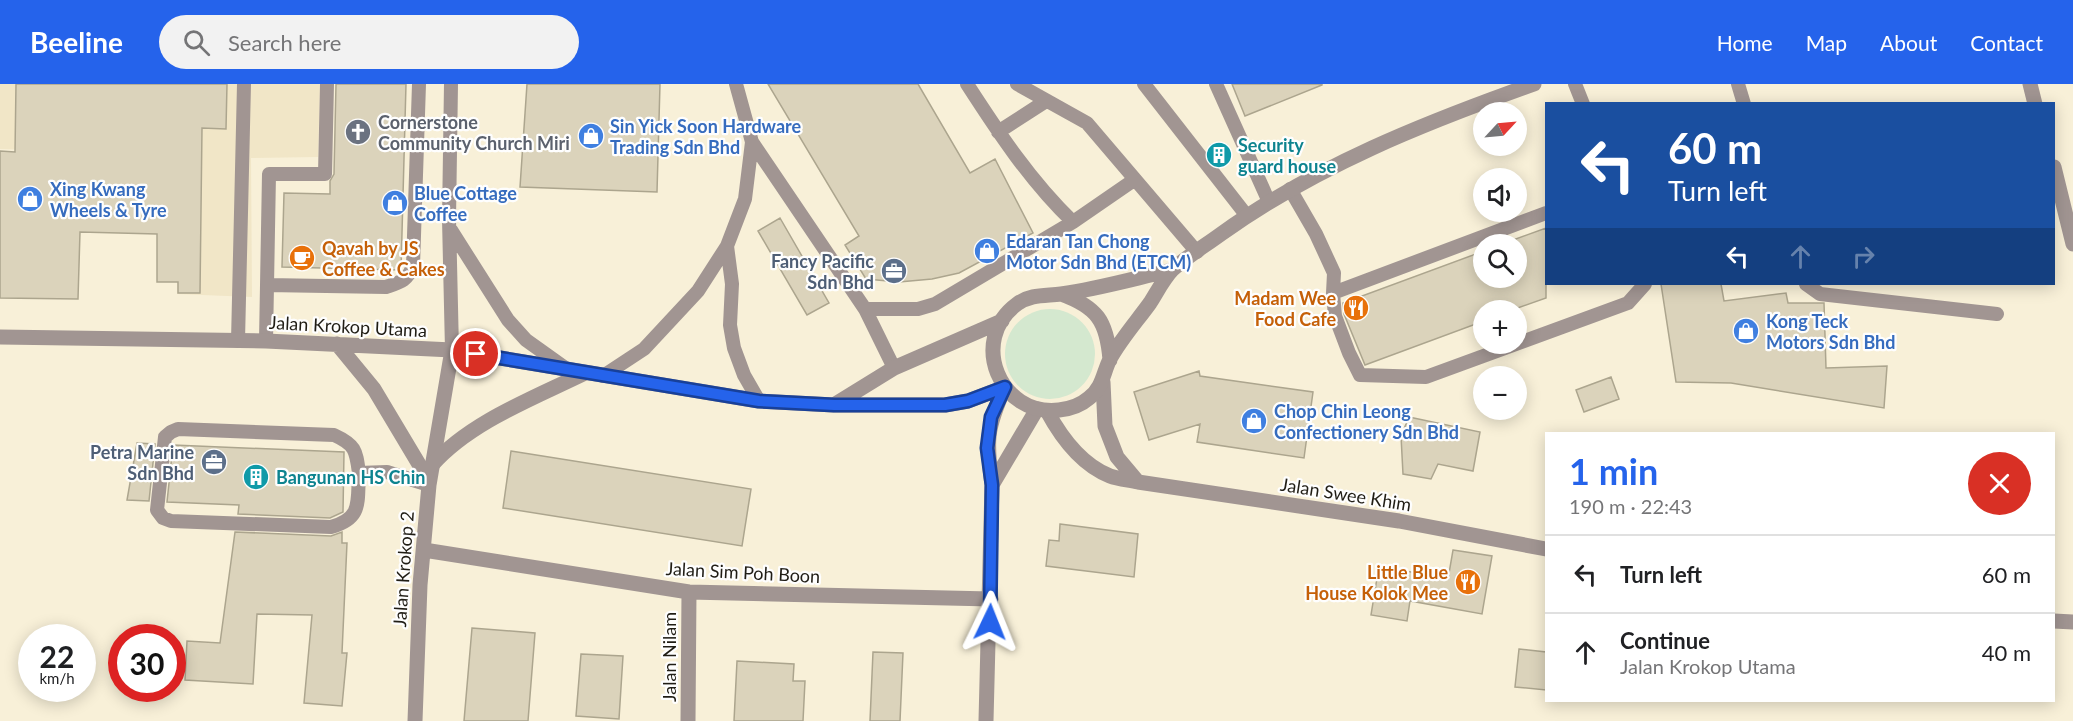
<!DOCTYPE html>
<html lang="en">
<head>
<meta charset="utf-8">
<style>
	:root { --surface:#fff; --page:#f2f2f2; --text:#202124; --muted:#757577; --line:#e0e0e0; --accent:#2563eb }
	body { margin:0; font-family:Lato,sans-serif; background:var(--page); color:var(--text); height:100vh; display:flex; flex-direction:column; font-size:22px; white-space:nowrap }
	* { box-sizing:border-box; margin:0 }
	p { font-size:20px; color:var(--muted) }
	.icon { flex:none; width:33px; height:33px; fill:none; stroke:currentColor; stroke-width:2; stroke-linecap:round; stroke-linejoin:round }
	.map { position:relative; flex:1; overflow:hidden }
	.drawer { position:absolute; left:1545px; top:348px; width:510px; height:270px; display:flex; flex-direction:column; background:var(--surface); border-radius:0px; box-shadow:0 3px 15px #0003 }
	.drawer>* { flex:none }
	.guide { position:absolute; left:1545px; top:18px; width:510px; height:183px; border-radius:0px; box-shadow:0 3px 15px #0003; background:#1a4fa0; color:#fff; overflow:hidden }
	.needle { width:39px; rotate:64deg }
	.fabs { position:absolute; left:1473px; top:18px; display:grid; gap:12px }
	.fabs a { display:grid; place-items:center; width:54px; height:54px; border-radius:50%; background:var(--surface); box-shadow:0 3px 15px #0003; font-size:30px }
	.speed { position:absolute; left:18px; top:540px; display:flex; gap:12px; font-size:30px; font-weight:700; text-align:center }
	.speed>* { display:grid; place-content:center; width:78px; height:78px; border-radius:50%; background:var(--surface); box-shadow:0 3px 15px #0003; line-height:1 }
	.speed small { font-size:15px; font-weight:400 }
	.speed .limit { border:9px solid #d22; background:#fff; color:#111 }
	.pin { position:absolute; display:grid; place-items:center; width:51px; height:51px; color:#fff; margin:-26px; border:3px solid #fff; border-radius:50%; box-shadow:0 2px 6px #0007 }
	.me { position:absolute; width:66px; margin:-33px; rotate:2deg; stroke-linejoin:round; filter:drop-shadow(0 0 4px #0008) }
	.turn { display:flex; align-items:center; gap:21px; height:126px; padding:0 24px; font-size:27px }
	.turn .icon { width:78px; height:78px; stroke-width:2.5 }
	.turn b { display:block; font-size:42px; line-height:51px }
	.lanes { display:flex; align-items:center; height:57px; padding:0 24px; background:#0003; justify-content:center; gap:30px; direction:ltr }
	.lanes .off { opacity:.35 }
	.round { display:grid; place-items:center; flex:none; width:63px; height:63px; border-radius:32px; background:var(--page) }
	.headline { display:flex; align-items:center; justify-content:space-between; height:102px; padding:0 24px }
	h1 { font-size:36px; font-weight:700; line-height:45px; color:var(--accent) }
	ul { padding:0; list-style:none }
	li { display:flex; align-items:center; gap:18px; height:78px; padding:0 24px; border-top:2px solid var(--line) }
	li div { flex:1 }
	li b { display:block; font-size:22px }
	li em { font-style:normal }
	header { display:flex; align-items:center; gap:36px; box-sizing:border-box; height:84px; padding:0 30px; background:var(--accent); color:#fff }
	header strong { font-size:28px }
	nav { display:flex; gap:33px; margin-inline-start:auto; font-size:21px }
	.search { width:420px; height:54px; background:var(--page); display:flex; align-items:center; gap:15px; box-sizing:border-box; padding:0 21px; border-radius:33px; color:var(--muted); font-size:22px }
	.map>svg:first-child { display:block }
	.built { fill:#f1e6c7 }
	.green { fill:#d4e8cf }
	.building { fill:#dbd3bb; stroke:#aca58e; stroke-width:1.5 }
	.lines { fill:none; stroke-linecap:round; stroke-linejoin:round }
	.service { stroke:#a19592; stroke-width:14 }
	.minor { stroke:#a19592; stroke-width:15 }
	.tertiary { stroke:#a19592; stroke-width:15 }
	.route-casing { stroke:#184099; stroke-width:15 }
	.route { stroke:#2563eb; stroke-width:10 }
	.labels { text-anchor:middle; dominant-baseline:central; stroke-width:4.5; stroke-linejoin:round; paint-order:stroke }
	.worship-label { font-size:18px; font-weight:bold; fill:#5b616d; stroke:#fefefe; text-anchor:start }
	.shop-label { font-size:18px; font-weight:bold; fill:#366cbe; stroke:#fefefe; text-anchor:start }
	.culture-label { font-size:18px; font-weight:bold; fill:#0d838f; stroke:#fefefe; text-anchor:start }
	.food-label { font-size:18px; font-weight:bold; fill:#c56008; stroke:#fefefe; text-anchor:end }
	.service-label { font-size:18px; font-weight:bold; fill:#4e5e75; stroke:#fefefe; text-anchor:end }
	.street-label { font-size:18px; fill:#201d15; stroke:#fefefe }
</style>
</head>
<body>
<header>
<strong>Beeline</strong>
<div class="search"><svg class="icon" aria-label="search" viewBox="0 0 24 24"><circle cx="10" cy="10" r="6"/><path d="M15 15l6 6"/></svg>Search here</div>
<nav><a>Home</a><a>Map</a><a>About</a><a>Contact</a></nav>
</header>
<div class="map">
<svg width="2073" height="637" viewBox="0 0 2073 637">
	<rect width="100%" height="100%" fill="#f8f0d8"/>
	<path class="built" d="M 0,0 L 320,0 L 318,73 L 251,74 L 252,213 L 177,210 L 179,70 L 0,65 Z"/>
	<path class="green" d="M1005 270a45 45 0 1 1 90 0a45 45 0 1 1-90 0Z"/>
	<path class="building" d="M 16,0 L 227,0 L 226,45 L 202,44 L 200,209 L 178,209 L 178,198 L 157,198 L 157,150 L 80,148 L 78,215 L 0,214 L 0,67 L 15,68 Z
		M 336,0 L 406,0 L 401,186 L 282,183 L 284,109 L 330,110 L 330,97 L 334,90 Z
		M 527,0 L 660,0 L 657,108 L 520,103 Z
		M 768,0 L 918,0 L 970,89 L 995,75 L 1033,149 L 959,189 L 932,195 L 899,198 L 866,195 L 845,161 L 859,152 Z
		M 1232,0 L 1322,0 L 1322,1 L 1245,32 Z
		M 780,134 L 829,219 L 807,231 L 758,147 Z
		M 1546,144 L 1546,214 L 1512,226 L 1484,226 L 1484,237 L 1365,281 L 1344,230 L 1343,219 L 1484,167 L 1484,194 L 1516,194 L 1516,160 L 1502,160 Z
		M 1661,200 L 1721,200 L 1724,217 L 1786,209 L 1788,219 L 1824,219 L 1826,284 L 1887,282 L 1884,324 L 1731,299 L 1676,298 Z
		M 1199,287 L 1200,292 L 1313,308 L 1304,374 L 1197,358 L 1200,340 L 1149,356 L 1134,308 Z
		M 1611,293 L 1619,315 L 1584,328 L 1576,306 Z
		M 1409,333 L 1480,348 L 1473,387 L 1438,380 L 1431,395 L 1403,390 L 1401,352 Z
		M 137,359 L 155,360 L 149,417 L 127,416 Z
		M 173,361 L 344,368 L 343,428 L 330,434 L 238,430 L 239,421 L 167,418 Z
		M 511,367 L 751,405 L 742,462 L 503,424 Z
		M 1060,440 L 1138,450 L 1134,493 L 1046,482 L 1049,456 L 1059,457 Z
		M 235,448 L 331,452 L 342,448 L 342,459 L 347,459 L 342,569 L 347,569 L 342,622 L 304,619 L 312,531 L 257,530 L 253,600 L 185,596 L 187,557 L 220,559 Z
		M 1453,466 L 1492,472 L 1482,530 L 1410,517 L 1407,537 L 1371,531 L 1379,482 L 1448,495 Z
		M 472,544 L 535,549 L 528,637 L 464,637 Z
		M 1519,565 L 1546,568 L 1546,606 L 1515,603 Z
		M 873,568 L 903,569 L 900,637 L 870,637 Z
		M 581,570 L 623,572 L 619,635 L 576,632 Z
		M 737,577 L 794,580 L 793,597 L 805,597 L 803,637 L 734,637 Z"/>
	<g class="lines">
		<path class="service" d="M 451,0 L 449,135 L 452,266
			M 736,0 L 752,58 L 865,225 L 894,284
			M 967,0 C 998,48 1031,98 1073,138
			M 1017,0 L 1087,39 L 1197,168
			M 1144,0 L 1247,132
			M 1216,0 L 1269,118
			M 1575,0 L 1583,20
			M 1738,0 L 1744,20
			M 998,48 L 1046,17
			M 1290,105 L 1316,150 L 1334,189 L 1333,209 L 1335,232 L 1349,269 L 1360,291 L 1426,293 L 1628,219 L 1645,200
			M 451,146 L 508,236 L 526,256 L 568,286
			M 727,162 L 732,200 L 730,241 L 734,264 L 744,291 L 759,317
			M 1806,200 L 1820,210 L 1997,230
			M 267,201 L 386,203 C 401,198 407,197 413,182 L 419,0
			M 1333,209 L 1546,129
			M 865,225 L 918,225 L 935,220 L 1073,138 L 1134,96
			M 238,257 L 244,0
			M 266,257 L 269,90 L 325,90 L 327,0
			M 603,292 L 644,265 L 698,207 L 727,162 L 745,115 L 752,58
			M 359,389 C 357,418 363,434 331,443 L 171,437 L 163,434 L 157,426 L 165,353 L 171,348 L 178,345 L 334,351 C 356,361 356,367 359,389 L 387,388 L 429,401"/>
		<path class="minor" d="M 2030,0 L 2035,20
			M 2054,83 L 2073,160
			M 1103,298 L 1105,342 L 1117,373 L 1138,398
			M 1047,327 C 1061,353 1082,381 1110,392 C 1118,395 1129,396 1138,398 L 1399,437 L 1546,465
			M 992,401 L 1037,325
			M 424,466 L 689,508 L 991,515
			M 2054,537 L 2073,538
			M 415,637 L 420,501 L 429,401 L 452,266
			M 688,637 L 689,508
			M 986,637 L 992,401 C 986,357 986,345 1005,303"/>
		<path class="tertiary" d="M 1172,186 C 1136,194 1098,205 1061,210 C 1045,212 1031,210 1017,220 C 968,256 1000,333 1059,326 C 1069,325 1081,321 1089,314 C 1103,303 1103,289 1110,275 C 1121,255 1137,237 1150,219 C 1157,208 1164,194 1173,185 C 1188,172 1206,161 1221,150 C 1316,82 1424,39 1534,0
			M 1061,210 C 1097,223 1107,237 1110,276
			M 0,253 L 266,257 L 452,266 L 759,317 L 834,321 L 945,321 L 968,317 L 1005,303
			M 337,260 L 374,305 L 429,397
			M 834,321 L 894,284 L 1002,237
			M 432,381 C 470,338 534,314 585,289"/>
	</g>
	<g class="lines">
		<g class="route-casing">
			<path id="route" d="M 476,270 L 759,317 L 834,321 L 945,321 L 968,317 L 1005,303 L 991,333 L 987,364 L 992,401 L 990,538"/>
		</g>
		<use href="#route" class="route"/>
	</g>
	<defs>
		<g id="church-disc" transform="scale(1.35)"><circle r="9.5" fill="#6b7280" stroke="#fefefe"/><path d="M-1.2-6h2.4v3.5h3.3v2.4h-3.3V6h-2.4V-.1h-3.3v-2.4h3.3Z" fill="#fff"/></g>
		<g id="shop-disc" transform="scale(1.35)"><circle r="9.5" fill="#3f7fe0" stroke="#fefefe"/><path d="M-5-2.5h2.3a2.7 3.5 0 0 1 5.4 0H5L5.5 6h-11ZM-1.5-2.5h3a1.5 2.3 0 0 0-3 0Z" fill="#fff"/></g>
		<g id="building-disc" transform="scale(1.35)"><circle r="9.5" fill="#0f9aa8" stroke="#fefefe"/><path d="M-4-6H4V6H1V3H-1V6H-4ZM-2.5-4.3h1.7v1.8h-1.7ZM.8-4.3h1.7v1.8H.8ZM-2.5-1h1.7V.8h-1.7ZM.8-1h1.7V.8H.8Z" fill="#fff"/></g>
		<g id="cafe-disc" transform="scale(1.35)"><circle r="9.5" fill="#e8710a" stroke="#fefefe"/><path d="M-5.5-4.5H6V0H3Q3 3.5 0 3.5H-2.5Q-5.5 3.5-5.5 0ZM3-3.2v2h1.7v-2ZM-6 4.5H4V6H-6Z" fill="#fff"/></g>
		<g id="office-disc" transform="scale(1.35)"><circle r="9.5" fill="#5c6f8a" stroke="#fefefe"/><path d="M-6-3h4V-5.5h4V-3h4V5H-6ZM-1-4.5V-3h2v-1.5ZM-6 0V1H6V0Z" fill="#fff"/></g>
		<g id="restaurant-disc" transform="scale(1.35)"><circle r="9.5" fill="#e8710a" stroke="#fefefe"/><path d="M-5-6h1v4h1v-4h1v4h1v-4h1v5L-1.5 .5V6h-2V.5L-5-1ZM5-6V6H3V1.5H1.5Q1.5-4 5-6Z" fill="#fff"/></g>
	</defs>
	<g fill-rule="evenodd">
		<use href="#church-disc" x="358" y="48"/>
		<use href="#shop-disc" x="591" y="52"/>
		<use href="#building-disc" x="1219" y="71"/>
		<use href="#shop-disc" x="30" y="115"/>
		<use href="#shop-disc" x="395" y="119"/>
		<use href="#shop-disc" x="987" y="167"/>
		<use href="#cafe-disc" x="302" y="174"/>
		<use href="#office-disc" x="894" y="187"/>
		<use href="#restaurant-disc" x="1356" y="224"/>
		<use href="#shop-disc" x="1746" y="247"/>
		<use href="#shop-disc" x="1254" y="337"/>
		<use href="#office-disc" x="214" y="378"/>
		<use href="#building-disc" x="256" y="393"/>
		<use href="#restaurant-disc" x="1468" y="498"/>
	</g>
	<g class="labels">
		<g class="worship-label">
			<text x="378" y="38">Cornerstone<tspan x="378" dy="21">Community Church Miri</tspan></text>
		</g>
		<g class="shop-label">
			<text x="610" y="42">Sin Yick Soon Hardware<tspan x="610" dy="21">Trading Sdn Bhd</tspan></text>
			<text x="50" y="105">Xing Kwang<tspan x="50" dy="21">Wheels &amp; Tyre</tspan></text>
			<text x="414" y="109">Blue Cottage<tspan x="414" dy="21">Coffee</tspan></text>
			<text x="1006" y="157">Edaran Tan Chong<tspan x="1006" dy="21">Motor Sdn Bhd (ETCM)</tspan></text>
			<text x="1766" y="237">Kong Teck<tspan x="1766" dy="21">Motors Sdn Bhd</tspan></text>
			<text x="1274" y="327">Chop Chin Leong<tspan x="1274" dy="21">Confectionery Sdn Bhd</tspan></text>
		</g>
		<g class="culture-label">
			<text x="1238" y="61">Security<tspan x="1238" dy="21">guard house</tspan></text>
			<text x="276" y="393">Bangunan HS Chin</text>
		</g>
		<g class="food-label">
			<text x="322" y="164" text-anchor="start">Qavah by JS<tspan x="322" dy="21">Coffee &amp; Cakes</tspan></text>
			<text x="1336" y="214">Madam Wee<tspan x="1336" dy="21">Food Cafe</tspan></text>
			<text x="1448" y="488">Little Blue<tspan x="1448" dy="21">House Kolok Mee</tspan></text>
		</g>
		<g class="service-label">
			<text x="874" y="177">Fancy Pacific<tspan x="874" dy="21">Sdn Bhd</tspan></text>
			<text x="194" y="368">Petra Marine<tspan x="194" dy="21">Sdn Bhd</tspan></text>
		</g>
		<g class="street-label">
			<text transform="translate(348 242) rotate(3)">Jalan Krokop Utama</text>
			<text transform="translate(1346 410) rotate(9)">Jalan Swee Khim</text>
			<text transform="translate(403 485) rotate(-86)">Jalan Krokop 2</text>
			<text transform="translate(743 488) rotate(3)">Jalan Sim Poh Boon</text>
			<text transform="translate(669 573) rotate(-90)">Jalan Nilam</text>
		</g>
	</g>
</svg>
<div class="fabs">
<a><svg class="needle" viewBox="-14 -14 28 28"><path d="M0-13l5 13h-10z" fill="#e53935"/><path d="M0 13l5-13h-10z" fill="#757577"/></svg></a>
<a><svg class="icon" aria-label="sound" viewBox="0 0 24 24"><path d="M4 9h4l5-4v14l-5-4H4zM17 9q2 3 0 6"/></svg></a>
<a><svg class="icon" aria-label="search" viewBox="0 0 24 24"><circle cx="10" cy="10" r="6"/><path d="M15 15l6 6"/></svg></a>
<a>+</a>
<a>−</a>
</div>
<div class="speed"><div>22<small>km/h</small></div><div class="limit">30</div></div>
<div class="pin" style="left:476px;top:270px;background:#d93025"><svg class="icon" aria-label="arrive" viewBox="0 0 24 24"><path d="M6 21V4h12l-3 4 3 4H6"/></svg></div>
<svg class="me" style="left:990px;top:538px" viewBox="-20 -20 40 40"><path d="M0-17L14 15 0 8-14 15z" fill="#2563eb" stroke="#fff" stroke-width="4"/></svg>
<div class="guide">
<div class="turn"><svg class="icon" aria-label="left" viewBox="0 0 24 24"><path d="M17 20v-9H6M10 6l-5 5 5 5"/></svg><div><b>60 m</b>Turn left</div></div>
<div class="lanes"><svg class="icon" aria-label="left" viewBox="0 0 24 24"><path d="M17 20v-9H6M10 6l-5 5 5 5"/></svg><svg class="icon off" aria-label="ahead" viewBox="0 0 24 24"><path d="M12 20V5M6 11l6-6 6 6"/></svg><svg class="icon off" aria-label="right" viewBox="0 0 24 24"><path d="M7 20v-9h11M14 6l5 5-5 5"/></svg></div>
</div>
<section class="drawer">
<div class="headline"><div><h1>1 min</h1><p>190 m · 22:43</p></div><a class="round" style="background:#d93025;color:#fff"><svg class="icon" aria-label="close" viewBox="0 0 24 24"><path d="M6 6l12 12M18 6L6 18"/></svg></a></div>
<ul>
<li><svg class="icon" aria-label="left" viewBox="0 0 24 24"><path d="M17 20v-9H6M10 6l-5 5 5 5"/></svg><div><b>Turn left</b></div><em>60 m</em></li>
<li><svg class="icon" aria-label="ahead" viewBox="0 0 24 24"><path d="M12 20V5M6 11l6-6 6 6"/></svg><div><b>Continue</b><p>Jalan Krokop Utama</p></div><em>40 m</em></li>
</ul>
</section>
</div>
</body>
</html>
